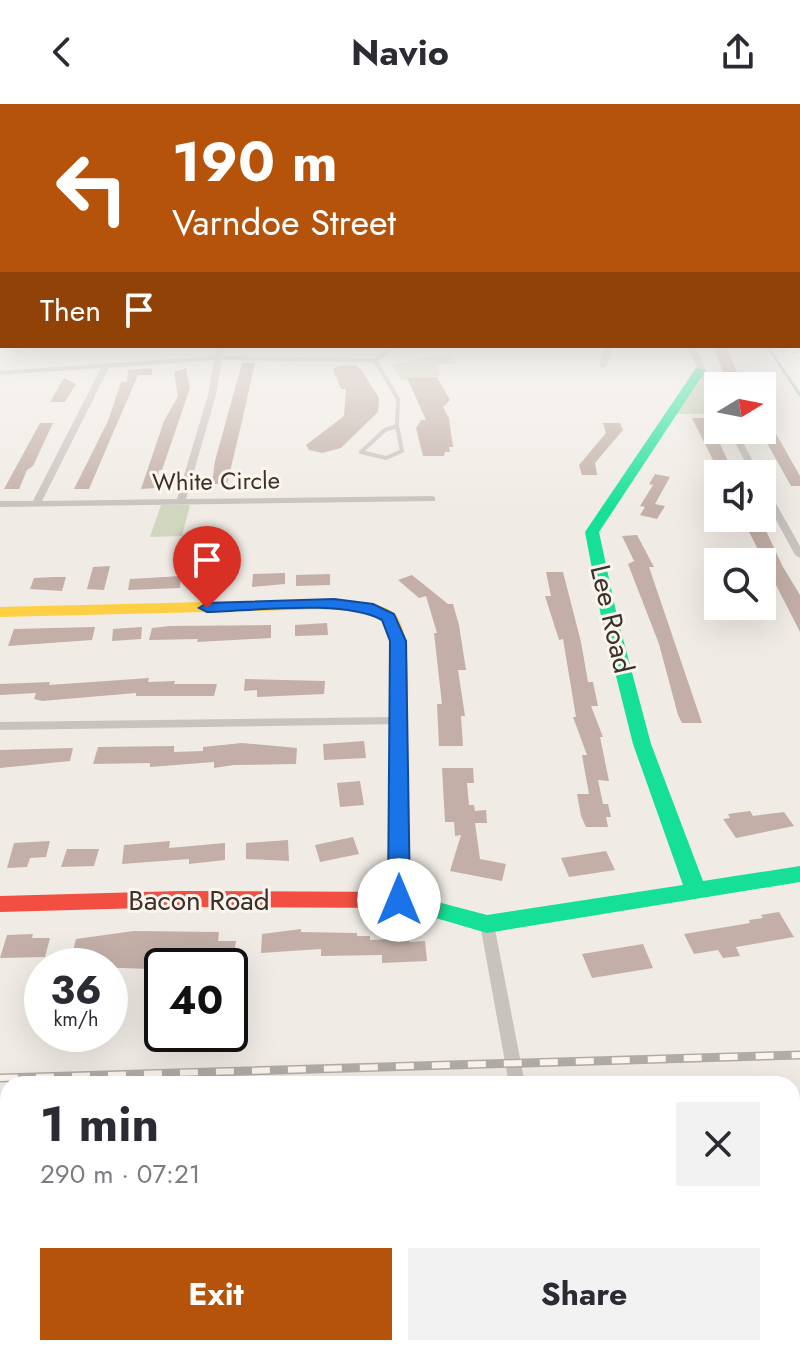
<!DOCTYPE html>
<html lang="en">
<head>
<meta charset="utf-8">
<style>
	:root { --surface:#fff; --page:#f2f2f3; --text:#2b2b33; --muted:#7c7c81; --accent:#b45309 }
	body { margin:0; font-family:Jost,sans-serif; background:var(--page); color:var(--text); height:100vh; display:flex; flex-direction:column; font-size:30px; white-space:nowrap }
	* { box-sizing:border-box; margin:0 }
	p { font-size:26px; color:var(--muted) }
	.icon { flex:none; width:44px; height:44px; fill:none; stroke:currentColor; stroke-width:2; stroke-linecap:round; stroke-linejoin:round }
	.map { position:relative; flex:1; overflow:hidden }
	.side { position:absolute; left:0px; top:972px; width:800px; height:280px; display:flex; flex-direction:column; background:var(--surface); border-radius:24px 24px 0 0; box-shadow:0 8px 32px #0002 }
	.side>* { flex:none }
	.hud { position:absolute; left:0px; top:0px; width:800px; height:244px; box-shadow:0 8px 32px #0002; background:#b45309; color:#fff; overflow:hidden }
	.needle { width:52px; rotate:80deg }
	.tools { position:absolute; left:704px; top:268px; display:grid; gap:16px }
	.tools a { display:grid; place-items:center; width:72px; height:72px; border-radius:0px; background:var(--surface); box-shadow:0 8px 32px #0002; font-size:40px }
	.speed { position:absolute; left:24px; top:844px; display:flex; gap:16px; font-size:40px; font-weight:700; text-align:center }
	.speed>* { display:grid; place-content:center; width:104px; height:104px; border-radius:50%; background:var(--surface); box-shadow:0 8px 32px #0002; line-height:1 }
	.speed small { font-size:20px; font-weight:400 }
	.speed .limit { border:4px solid #111; border-radius:12px; background:#fff; color:#111 }
	.pin { position:absolute; display:grid; place-items:center; width:68px; height:68px; color:#fff; margin:-82px -34px; border-radius:50% 50% 50% 0; rotate:-45deg; box-shadow:0 0 8px #0007 }
	.pin .icon { rotate:45deg }
	.me { position:absolute; width:88px; margin:-44px; rotate:0deg; stroke-linejoin:round; filter:drop-shadow(0 0 6px #0008) }
	.turn { display:flex; align-items:center; gap:28px; height:168px; padding:0 40px; font-size:36px }
	.turn .icon { width:104px; height:104px; stroke-width:2.5 }
	.turn b { display:block; font-size:56px; line-height:68px }
	.then { display:flex; align-items:center; height:76px; padding:0 40px; background:#0003; gap:16px; font-size:30px }
	.round { display:grid; place-items:center; flex:none; width:84px; height:84px; border-radius:0px; background:var(--page) }
	.overview { display:flex; align-items:center; justify-content:space-between; height:136px; padding:0 40px }
	h1 { font-size:48px; font-weight:700; line-height:60px }
	.primary-button { display:flex; gap:16px; margin-top:auto; padding:16px 40px }
	.primary-button a { flex:1; height:92px; border-radius:0px; background:var(--accent); color:#fff; font-size:32px; font-weight:700; line-height:92px; text-align:center }
	.primary-button a+a { background:var(--page); color:var(--text) }
	header { display:flex; justify-content:space-between; align-items:center; height:104px; padding:0 40px; background:var(--surface); font-size:36px; font-weight:700 }
	.map>svg:first-child { display:block }
	.green { fill:#d1d6bf }
	.lines { fill:none; stroke-linecap:round; stroke-linejoin:round }
	.stream { stroke:#a1c2c1; stroke-width:3 }
	.building { fill:#c3afa7 }
	.lane { stroke:#c9c3be; stroke-width:4 }
	.street { fill:#c9c3be; fill-rule:evenodd }
	.fast { fill:#16e098; fill-rule:evenodd }
	.slow { fill:#ffcf43; fill-rule:evenodd }
	.jam { fill:#f24e42; fill-rule:evenodd }
	.rail-casing { stroke:#b1aca8; stroke-width:9 }
	.rail { stroke:#fbf5ee; stroke-width:6; stroke-dasharray:18; stroke-linecap:butt }
	.route { fill:#1a73e8; stroke:#114b97; stroke-width:2 }
	.labels { text-anchor:middle; dominant-baseline:central; stroke-width:6; stroke-linejoin:round; paint-order:stroke }
	.far-street-label { font-size:24px; fill:#3b302b; stroke:#fbf5ee }
	.street-label { font-size:28px; fill:#3b302b; stroke:#fbf5ee }
</style>
</head>
<body>
<header><svg class="icon" aria-label="back" viewBox="0 0 24 24"><path d="M15 5l-7 7 7 7"/></svg>Navio<svg class="icon" aria-label="share" viewBox="0 0 24 24"><path d="M12 15V3M7 8l5-5 5 5M5 13v7h14v-7"/></svg></header>
<div class="map">
<svg width="800" height="1252" viewBox="0 0 800 1252">
	<rect width="100%" height="100%" fill="#f0ebe5"/>
	<path class="green" d="M 451,250 L 456,259 L 438,261 L 440,272 L 402,276 L 392,261 C 412,258 430,251 451,250 Z
		M 697,272 L 703,272 L 718,301 L 718,310 L 671,310 Z
		M 161,401 L 190,401 L 182,432 L 150,433 Z"/>
	<g class="lines">
		<path class="stream" d="M 767,242 L 800,291"/>
	</g>
	<path class="building" d="M 714,242 L 726,243 L 737,268 L 743,268 L 749,282 L 734,282 L 728,272 L 724,272 Z
		M 242,259 L 255,259 L 243,313 L 227,380 L 212,380 L 215,357 Z
		M 355,261 L 362,267 L 379,294 L 378,308 L 341,344 L 322,349 L 309,346 L 306,341 L 344,312 L 346,285 L 341,285 L 333,265 L 338,262 Z
		M 152,264 L 152,271 L 138,271 L 89,385 L 74,385 L 108,317 L 121,278 L 127,278 L 128,266 Z
		M 186,264 L 190,284 L 162,366 L 159,366 L 156,384 L 141,385 L 164,317 L 178,292 L 174,268 Z
		M 437,273 L 450,296 L 443,303 L 449,314 L 453,343 L 449,343 L 450,348 L 445,348 L 444,352 L 423,352 L 416,324 L 421,316 L 426,316 L 407,274 Z
		M 64,274 L 76,280 L 65,298 L 50,298 Z
		M 762,305 L 800,372 L 800,382 L 791,382 L 762,330 Z
		M 692,314 L 708,314 L 732,366 L 718,366 Z
		M 40,319 L 53,319 L 33,362 L 27,366 L 19,385 L 4,385 Z
		M 603,319 L 620,319 L 623,326 L 595,359 L 597,371 L 582,371 L 579,361 L 606,329 Z
		M 655,370 L 670,373 L 655,400 L 665,402 L 657,415 L 640,411 L 645,403 L 640,402 L 653,381 L 649,380 Z
		M 743,416 L 761,416 L 783,463 L 800,491 L 800,528 Z
		M 637,431 L 654,463 L 649,463 L 702,619 L 682,619 L 678,611 L 659,540 L 628,460 L 634,457 L 622,432 Z
		M 110,462 L 104,486 L 87,485 L 93,463 Z
		M 546,468 L 563,468 L 581,538 L 588,578 L 593,578 L 598,602 L 591,602 L 603,633 L 600,633 L 609,677 L 598,676 L 603,700 L 608,700 L 611,713 L 606,713 L 608,723 L 586,723 L 581,712 L 577,690 L 589,690 L 582,651 L 587,651 L 573,613 L 576,613 L 563,535 L 559,536 L 545,492 L 551,492 Z
		M 285,469 L 285,480 L 252,483 L 253,470 Z
		M 330,470 L 330,481 L 296,482 L 296,471 Z
		M 412,471 L 448,500 L 453,500 L 459,521 L 466,566 L 458,566 L 465,612 L 461,612 L 463,642 L 439,642 L 437,600 L 442,600 L 434,529 L 437,529 L 426,492 L 419,494 L 398,476 Z
		M 181,472 L 180,484 L 128,486 L 130,475 Z
		M 54,473 L 66,473 L 62,487 L 30,485 L 34,474 Z
		M 327,519 L 328,531 L 295,532 L 295,521 Z
		M 271,521 L 271,534 L 197,538 L 198,535 L 149,536 L 152,524 L 170,522 Z
		M 95,523 L 92,536 L 8,542 L 14,525 Z
		M 142,523 L 141,535 L 112,537 L 113,525 Z
		M 149,574 L 148,578 L 175,577 L 174,580 L 217,580 L 214,592 L 136,592 L 136,589 L 42,597 L 34,595 L 36,589 L 0,591 L 0,580 L 50,578 L 49,581 Z
		M 245,575 L 325,577 L 324,590 L 257,593 L 257,586 L 244,587 Z
		M 364,637 L 366,654 L 324,656 L 323,640 Z
		M 242,639 L 297,644 L 296,660 L 234,661 L 214,664 L 214,658 L 150,663 L 150,659 L 93,660 L 98,643 L 174,642 L 174,648 L 203,647 L 203,643 Z
		M 73,644 L 70,657 L 0,664 L 0,646 Z
		M 442,664 L 473,664 L 474,679 L 467,679 L 469,701 L 474,701 L 475,707 L 486,706 L 487,719 L 475,719 L 480,755 L 506,760 L 502,777 L 450,767 L 461,731 L 455,732 L 454,718 L 445,718 Z
		M 360,677 L 364,701 L 340,703 L 337,679 Z
		M 750,707 L 753,712 L 784,708 L 794,722 L 736,734 L 723,715 L 730,714 L 728,710 Z
		M 353,733 L 359,750 L 320,758 L 315,741 Z
		M 288,736 L 289,757 L 246,755 L 246,739 Z
		M 50,737 L 46,753 L 30,754 L 27,763 L 7,764 L 14,739 Z
		M 170,737 L 169,744 L 225,739 L 225,756 L 189,760 L 189,755 L 122,760 L 124,741 Z
		M 67,745 L 99,745 L 94,762 L 61,763 Z
		M 606,747 L 615,766 L 569,773 L 561,754 Z
		M 779,808 L 794,833 L 736,843 L 740,852 L 723,854 L 718,846 L 694,850 L 684,830 L 750,819 L 749,816 L 763,814 L 761,811 Z
		M 301,825 L 301,828 L 357,829 L 357,832 L 370,832 L 370,836 L 409,834 L 409,838 L 425,837 L 427,857 L 382,859 L 382,851 L 321,852 L 321,845 L 261,849 L 262,830 Z
		M 134,827 L 219,828 L 218,837 L 236,837 L 233,855 L 193,855 L 194,850 L 153,849 L 150,865 L 69,862 L 76,835 Z
		M 33,830 L 32,834 L 50,834 L 45,853 L 0,854 L 7,831 Z
		M 643,840 L 653,864 L 592,874 L 582,850 Z"/>
	<g class="lines">
		<path class="lane" d="M 218,254 L 375,256 L 397,242
			M 375,256 L 398,295 L 397,322
			M 397,322 L 402,347 L 386,354 L 361,348 L 385,326 Z"/>
		<path class="street" d="M 216,242 L 224,242 L 216,291 L 186,395 L 432,392 L 435,393 L 435,397 L 0,403 L 0,397 L 33,397 L 101,264 L 0,271 L 0,267 L 215,252 ZM 214,256 L 208,291 L 177,395 L 42,397 L 109,264 Z
			M 605,242 L 613,242 L 607,262 L 603,264 L 599,262 Z
			M 687,242 L 695,242 L 718,293 L 718,303 L 714,301 Z
			M 800,243 L 800,248 L 792,250 L 792,246 Z
			M 728,326 L 736,326 L 760,370 L 752,370 Z
			M 762,379 L 766,382 L 800,442 L 800,454 L 795,451 L 762,390 Z
			M 399,613 L 405,617 L 403,620 L 0,626 L 0,618 Z
			M 487,814 L 492,816 L 494,820 L 525,980 L 509,980 L 480,820 L 482,816 Z
			M 8,1150 L 8,1168 L 0,1169 L 0,1151 Z
			M 358,1244 L 378,1244 L 378,1252 L 358,1252 Z
			M 536,1244 L 556,1244 L 557,1252 L 537,1252 Z"/>
		<path class="fast" d="M 696,264 L 706,266 L 599,428 L 617,512 L 651,640 L 703,777 L 800,762 L 800,778 L 487,829 L 422,810 L 419,804 L 422,798 L 430,796 L 487,811 L 683,781 L 633,640 L 601,512 L 585,428 Z
			M 398,631 L 407,637 L 410,796 L 407,802 L 399,804 L 391,802 L 388,796 L 389,637 Z"/>
		<path class="slow" d="M 334,495 C 352,498 379,497 394,509 C 414,527 407,610 407,637 L 404,641 L 392,641 L 389,637 L 390,537 L 382,516 L 369,509 L 334,505 L 0,513 L 0,503 Z"/>
		<path class="jam" d="M 180,787 L 399,788 L 438,798 L 441,804 L 438,810 L 430,812 L 399,804 L 180,803 L 0,808 L 0,792 Z"/>
		<g class="rail-casing">
			<path id="rail" d="M 0,974 L 800,951"/>
		</g>
		<use href="#rail" class="rail"/>
	</g>
	<linearGradient id="sky" x2="0" y2="1"><stop stop-color="#8bbad8"/><stop offset="0.57" stop-color="#f8f6f3"/><stop offset="1" stop-color="#f8f6f3" stop-opacity="0"/></linearGradient>
	<rect width="800" height="404" fill="url(#sky)"/>
	<path class="route" d="M 334,495 L 373,500 L 394,510 L 406,537 L 410,796 L 406,802 L 399,804 L 391,802 L 388,796 L 390,537 L 382,516 C 343,495 253,507 207,508 L 199,504 L 207,499 Z"/>
	<g class="labels">
		<g class="far-street-label">
			<text transform="translate(216 377) rotate(-1)">White Circle</text>
		</g>
		<g class="street-label">
			<text transform="translate(612 515) rotate(77)">Lee Road</text>
			<text x="199" y="796">Bacon Road</text>
		</g>
	</g>
</svg>
<div class="tools">
<a><svg class="needle" viewBox="-14 -14 28 28"><path d="M0-13l5 13h-10z" fill="#e53935"/><path d="M0 13l5-13h-10z" fill="#7c7c81"/></svg></a>
<a><svg class="icon" aria-label="sound" viewBox="0 0 24 24"><path d="M4 9h4l5-4v14l-5-4H4zM17 9q2 3 0 6"/></svg></a>
<a><svg class="icon" aria-label="search" viewBox="0 0 24 24"><circle cx="10" cy="10" r="6"/><path d="M15 15l6 6"/></svg></a>
</div>
<div class="speed"><div>36<small>km/h</small></div><div class="limit">40</div></div>
<div class="pin" style="left:207px;top:504px;background:#d93025"><svg class="icon" aria-label="arrive" viewBox="0 0 24 24"><path d="M6 21V4h12l-3 4 3 4H6"/></svg></div>
<svg class="me" style="left:399px;top:796px" viewBox="-20 -20 40 40"><circle r="19" fill="#fff"/><path d="M0-13L10 11 0 6-10 11z" fill="#1a73e8"/></svg>
<div class="hud">
<div class="turn"><svg class="icon" aria-label="left" viewBox="0 0 24 24"><path d="M17 20v-9H6M10 6l-5 5 5 5"/></svg><div><b>190 m</b>Varndoe Street</div></div>
<div class="then">Then<svg class="icon" aria-label="arrive" viewBox="0 0 24 24"><path d="M6 21V4h12l-3 4 3 4H6"/></svg></div>
</div>
<section class="side">
<div class="overview"><div><h1>1 min</h1><p>290 m · 07:21</p></div><a class="round"><svg class="icon" aria-label="close" viewBox="0 0 24 24"><path d="M6 6l12 12M18 6L6 18"/></svg></a></div>
<div class="primary-button"><a>Exit</a><a>Share</a></div>
</section>
</div>
</body>
</html>
